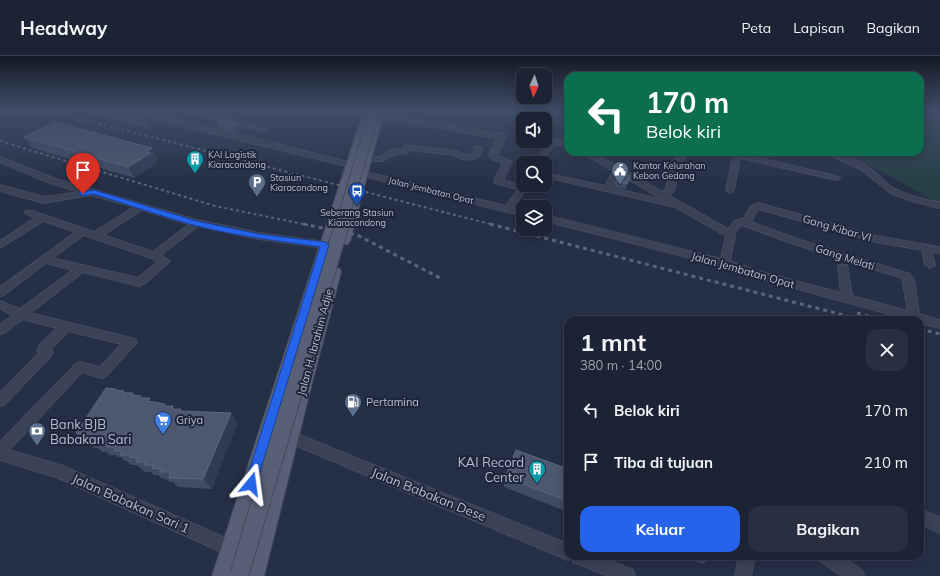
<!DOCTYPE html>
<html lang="id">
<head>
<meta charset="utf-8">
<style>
	:root { --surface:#1c2334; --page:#292f40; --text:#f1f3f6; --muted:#a0a4ac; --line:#3a404f; --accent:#2563eb }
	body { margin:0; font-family:Mulish,sans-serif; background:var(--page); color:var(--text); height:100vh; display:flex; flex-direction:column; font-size:15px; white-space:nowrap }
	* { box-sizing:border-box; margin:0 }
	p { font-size:13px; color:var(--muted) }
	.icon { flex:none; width:22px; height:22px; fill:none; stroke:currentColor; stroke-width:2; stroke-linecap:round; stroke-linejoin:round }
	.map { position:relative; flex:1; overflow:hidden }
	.sheet { position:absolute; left:564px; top:260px; width:360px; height:244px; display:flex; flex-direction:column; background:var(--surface); border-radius:12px; box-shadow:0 2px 10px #0003,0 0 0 1px var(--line) }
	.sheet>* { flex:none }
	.hud { position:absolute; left:564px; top:16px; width:360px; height:84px; border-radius:12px; box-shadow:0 2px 10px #0003,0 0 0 1px var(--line); background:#0b6e4f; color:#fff; overflow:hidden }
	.needle { width:26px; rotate:183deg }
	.controls { position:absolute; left:516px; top:12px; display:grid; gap:8px }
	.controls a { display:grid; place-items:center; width:36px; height:36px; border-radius:8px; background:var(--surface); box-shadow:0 2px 10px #0003,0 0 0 1px var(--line); font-size:20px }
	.pin { position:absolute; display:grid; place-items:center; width:34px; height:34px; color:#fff; margin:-41px -17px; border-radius:50% 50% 50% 0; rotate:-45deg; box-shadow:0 0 4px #0007 }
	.pin .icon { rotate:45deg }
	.me { position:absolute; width:44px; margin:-22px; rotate:16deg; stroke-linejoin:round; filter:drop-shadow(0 0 3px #0008) }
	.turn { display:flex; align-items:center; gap:14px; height:84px; padding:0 16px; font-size:18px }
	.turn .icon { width:52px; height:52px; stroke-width:2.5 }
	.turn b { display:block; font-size:28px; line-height:34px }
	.round { display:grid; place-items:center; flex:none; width:42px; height:42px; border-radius:12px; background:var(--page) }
	.head { display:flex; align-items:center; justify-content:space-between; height:68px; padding:0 16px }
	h1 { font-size:24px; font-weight:700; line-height:30px }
	.cta { display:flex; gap:8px; margin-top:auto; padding:8px 16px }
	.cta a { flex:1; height:46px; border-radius:12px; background:var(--accent); color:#fff; font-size:16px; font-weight:700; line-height:46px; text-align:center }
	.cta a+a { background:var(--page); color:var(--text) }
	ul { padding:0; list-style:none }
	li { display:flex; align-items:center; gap:12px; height:52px; padding:0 16px }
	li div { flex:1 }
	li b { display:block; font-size:15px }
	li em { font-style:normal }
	header { display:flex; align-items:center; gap:24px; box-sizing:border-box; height:56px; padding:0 20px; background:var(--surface); border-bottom:1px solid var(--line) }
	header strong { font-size:19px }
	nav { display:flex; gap:22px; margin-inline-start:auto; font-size:14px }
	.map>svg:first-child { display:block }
	.green { fill:#273f47 }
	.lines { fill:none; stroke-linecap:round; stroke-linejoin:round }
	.minor-casing { stroke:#434b5e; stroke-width:2 }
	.major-casing { stroke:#434b5e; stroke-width:2 }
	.minor { fill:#3a4255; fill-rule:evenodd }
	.major { fill:#586075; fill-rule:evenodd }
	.rail-far1 { stroke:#5c657c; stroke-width:2; stroke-dasharray:3 3; stroke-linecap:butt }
	.rail { stroke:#5c657c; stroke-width:3; stroke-dasharray:4 4; stroke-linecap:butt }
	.major-bridge-far2-casing { stroke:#434b5e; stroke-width:12; stroke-linecap:butt }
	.major-bridge-far1-casing { stroke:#434b5e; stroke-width:16; stroke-linecap:butt }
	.major-bridge-casing { stroke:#434b5e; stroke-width:20; stroke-linecap:butt }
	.major-bridge-far2 { stroke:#586075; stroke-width:10 }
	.major-bridge-far1 { stroke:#586075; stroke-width:14 }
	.major-bridge { stroke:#586075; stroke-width:18 }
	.wall { fill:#404b64 }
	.shaded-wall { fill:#303a53 }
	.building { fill:#4d576f; stroke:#5e677e }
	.route { fill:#2563eb; stroke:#184099 }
	.labels { text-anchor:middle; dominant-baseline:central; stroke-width:4; stroke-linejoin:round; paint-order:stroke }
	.far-poi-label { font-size:9px; fill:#b8bece; stroke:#1e263b; text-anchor:start }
	.far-street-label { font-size:9px; fill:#b8bece; stroke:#1e263b }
	.street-label { font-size:11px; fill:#b8bece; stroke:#1e263b }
	.poi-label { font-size:11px; fill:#b8bece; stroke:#1e263b; text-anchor:start }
	.near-poi-label { font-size:13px; fill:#b8bece; stroke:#1e263b; text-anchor:start }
	.near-street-label { font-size:13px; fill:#b8bece; stroke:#1e263b }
</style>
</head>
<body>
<header>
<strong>Headway</strong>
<nav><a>Peta</a><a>Lapisan</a><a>Bagikan</a></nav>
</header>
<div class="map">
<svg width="940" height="520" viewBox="0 0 940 520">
	<rect width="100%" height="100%" fill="#252f46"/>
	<path class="green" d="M 920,54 L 940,54 L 940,148 L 846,96 L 920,96 Z"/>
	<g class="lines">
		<g class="minor-casing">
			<path id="minor" d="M 141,54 L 150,54 L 171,62 L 353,107 L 354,109 L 350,111 L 165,66 Z
				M 177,54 L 189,54 L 267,72 L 268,74 L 264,76 Z
				M 393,60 L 503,78 L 505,81 L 497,99 L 512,106 L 503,124 L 521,129 L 523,127 L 523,129 L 529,129 L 513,152 L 523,154 L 523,160 L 359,119 L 358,117 L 362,115 L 506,150 L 518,133 L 495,127 L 494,125 L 503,107 L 493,104 L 489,99 L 497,82 L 393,64 L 378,65 L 374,63 L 378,61 Z
				M 557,83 L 568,85 L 568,89 L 555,89 L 549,94 L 542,107 L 534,107 L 547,88 Z
				M 405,89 L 456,95 L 466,99 L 473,98 L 475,91 L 481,91 L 482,93 L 479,101 C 470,105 462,105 454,99 L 410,94 L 407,97 L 395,98 L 383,105 L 366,105 L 362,103 L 366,101 L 381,101 L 390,94 L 402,93 Z
				M 582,96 L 592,96 L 663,136 C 668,130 667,126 668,118 C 669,109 675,102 681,96 L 690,96 C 685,102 679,106 677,115 C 674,127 679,128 670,140 L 728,173 L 735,165 L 744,162 L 750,151 L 758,147 L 876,180 L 940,191 L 940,197 L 932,196 L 935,209 L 930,212 L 925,209 L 922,194 L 876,186 L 759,153 L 757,155 L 751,166 L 797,183 L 910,218 L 914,224 L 919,258 L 940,264 L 940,272 L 920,267 L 920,264 L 910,264 L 751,220 L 722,210 L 545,165 L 545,159 L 721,203 L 726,180 L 675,151 L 545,121 L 545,117 L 605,130 L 613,115 ZM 619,118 L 664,144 L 613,132 ZM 742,169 L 791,187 L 902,222 L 908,255 L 852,240 L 847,209 L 839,209 L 838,211 L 841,237 L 758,215 L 730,205 L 736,174 Z
				M 721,96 L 734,96 L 836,120 L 840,122 L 836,124 L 740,102 L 734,134 L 730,137 L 726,134 L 733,100 Z
				M 821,96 C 838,96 856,101 870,112 C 878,118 884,126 893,132 C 908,140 924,144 940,146 L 940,152 L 915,146 L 892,138 L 859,112 Z
				M 0,101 L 56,123 L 197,164 L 259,177 L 325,186 L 330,189 L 325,192 L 259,183 L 198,170 L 161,199 L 170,205 L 147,226 L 139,230 L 83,216 L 30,257 L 131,282 L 135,283 L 137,286 L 106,320 L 102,322 L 82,316 L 9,394 L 63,410 L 230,484 L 237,484 L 242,487 L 245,492 L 242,497 L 237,500 L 230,500 L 56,421 L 0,404 L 0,386 L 76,308 L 80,306 L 100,311 L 122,288 L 68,275 L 51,293 L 53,296 L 50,301 L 4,349 L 0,350 L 0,337 L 39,297 L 37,294 L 40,289 L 57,272 L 23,263 L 4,277 L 0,278 L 0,268 L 13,259 L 0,253 L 0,245 L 20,253 L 73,214 L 46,207 L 4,239 L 0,240 L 0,231 L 76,176 L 43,165 L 0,192 L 0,185 L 35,162 L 25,157 L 26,155 L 32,155 L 94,176 L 134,151 L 91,139 L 44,147 L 0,135 L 0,129 L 44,141 L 80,136 L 50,127 L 0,106 ZM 142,154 L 189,168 L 153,196 L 103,179 ZM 84,179 L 151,202 L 158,206 L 138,222 L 52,202 Z
				M 290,375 L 568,488 L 568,500 L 598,500 L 633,514 L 635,520 L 608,520 L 573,506 L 572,502 L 568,504 L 285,385 L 283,381 L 285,377 Z
				M 920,454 L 940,461 L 940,477 L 920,468 Z
				M 739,500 L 755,500 L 751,520 L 735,520 Z
				M 819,500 L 841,500 L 862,514 L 864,520 L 842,520 L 821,506 Z"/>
		</g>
		<g class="major-casing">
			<path id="major" d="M 364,54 L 372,54 L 232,520 L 212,520 Z
				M 376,54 L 384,54 L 350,185 L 348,188 L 340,188 L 338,185 Z
				M 335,212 L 340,213 L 341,216 L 313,323 L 264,520 L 244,520 L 297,323 L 329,216 L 330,213 Z"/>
		</g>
		<use href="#minor" class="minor"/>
		<use href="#major" class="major"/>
		<path class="rail-far1" d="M 46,54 L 494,169
			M 0,85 L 215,150 L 308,169"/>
		<path class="rail" d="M 303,168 L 357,179 L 442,223
			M 490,168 L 863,264
			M 857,257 L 884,264
			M 920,273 L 940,278"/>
		<g class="major-bridge-far2-casing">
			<path id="major-bridge-far2" d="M 341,169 L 375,54"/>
		</g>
		<g class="major-bridge-far1-casing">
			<path id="major-bridge-far1" d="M 297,320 L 342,168"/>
		</g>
		<g class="major-bridge-casing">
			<path id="major-bridge" d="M 239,520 L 298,319"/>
		</g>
		<use href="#major-bridge-far2" class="major-bridge-far2"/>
		<use href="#major-bridge-far1" class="major-bridge-far1"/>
		<use href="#major-bridge" class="major-bridge"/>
	</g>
	<path class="wall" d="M 79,54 L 151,54 L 154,55 L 159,65 L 148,72 Z
		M 218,67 L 241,67 L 243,72 L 237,77 L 220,73 Z
		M 24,81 L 152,92 L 157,103 L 155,105 L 156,108 L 134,122 L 32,92 Z
		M 630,120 L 629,125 L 625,133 L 615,131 L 616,125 Z
		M 116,333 L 118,335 L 124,335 L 126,337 L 175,353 L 181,353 L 182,355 L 231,357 L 237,368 L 212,433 L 178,431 L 173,426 L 170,426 L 166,423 L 161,422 L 158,419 L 154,419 L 151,416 L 145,416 L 141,412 L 139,411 L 136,409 L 131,409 L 127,405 L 125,405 L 121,401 L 118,401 L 115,399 L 110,399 L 107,396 L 102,396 L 98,392 L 94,392 L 90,388 L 87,388 L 76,377 Z
		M 568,413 L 568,456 L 504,431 L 505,421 Z
		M 681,500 L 711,500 L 703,508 Z"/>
	<path class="shaded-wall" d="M 154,55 L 159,65 L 148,72 L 143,61 Z
		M 241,67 L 243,72 L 237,77 L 235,71 Z
		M 152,92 L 157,103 L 155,105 L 156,108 L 134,122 L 128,111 L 146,96 Z
		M 630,120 L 629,125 L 625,133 L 627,128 Z
		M 231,357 L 237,368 L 212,433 L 203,423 Z"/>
	<path class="building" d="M 115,54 L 151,54 L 154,55 L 143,61 Z
		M 225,63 L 241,67 L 235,71 L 218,67 Z
		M 55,66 L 152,92 L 146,96 L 151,97 L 128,111 L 24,81 Z
		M 621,115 L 630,120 L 627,128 L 616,125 Z
		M 106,332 L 116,333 L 115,334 L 124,335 L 123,337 L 133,337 L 132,339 L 141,340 L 140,342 L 150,342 L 148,345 L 165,348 L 164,350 L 173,350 L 172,353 L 181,353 L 180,355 L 231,357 L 203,423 L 169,422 L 171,416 L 160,416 L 162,413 L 152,412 L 153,409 L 144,409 L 145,406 L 136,406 L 138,402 L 129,401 L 130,399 L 120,399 L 122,395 L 114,395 L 116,391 L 107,391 L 108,389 L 99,388 L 101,386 L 91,385 L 93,382 L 83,381 L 85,378 L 76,377 Z
		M 516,394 L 568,413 L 568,445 L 505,421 Z"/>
	<linearGradient id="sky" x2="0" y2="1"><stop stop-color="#141a26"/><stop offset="0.43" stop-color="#404d68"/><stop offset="1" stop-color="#404d68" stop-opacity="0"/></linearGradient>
	<rect width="940" height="127" fill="url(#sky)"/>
	<path class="route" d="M 94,134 L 197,165 L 259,178 L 325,186 L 329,189 L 255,432 L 251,433 L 247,432 L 245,428 L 320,191 C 278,185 235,180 193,169 C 160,160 127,148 93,138 L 83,140 L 79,138 L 80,136 Z"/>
	<defs>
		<g id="building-pin" transform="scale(0.9)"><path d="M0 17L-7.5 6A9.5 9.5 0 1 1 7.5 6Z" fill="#0f9aa8" stroke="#1e263b"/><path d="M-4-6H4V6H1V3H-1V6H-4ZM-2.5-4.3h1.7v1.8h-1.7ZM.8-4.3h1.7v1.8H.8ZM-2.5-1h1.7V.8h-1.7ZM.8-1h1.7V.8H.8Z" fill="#fff"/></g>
		<g id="civic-pin" transform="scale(0.9)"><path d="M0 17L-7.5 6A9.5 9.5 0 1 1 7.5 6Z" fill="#5c6f8a" stroke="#1e263b"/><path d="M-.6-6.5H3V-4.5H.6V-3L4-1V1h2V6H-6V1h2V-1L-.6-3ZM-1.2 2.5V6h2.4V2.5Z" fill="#fff"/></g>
		<g id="parking-pin" transform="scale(0.9)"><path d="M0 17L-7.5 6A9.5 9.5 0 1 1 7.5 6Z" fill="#5c6f8a" stroke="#1e263b"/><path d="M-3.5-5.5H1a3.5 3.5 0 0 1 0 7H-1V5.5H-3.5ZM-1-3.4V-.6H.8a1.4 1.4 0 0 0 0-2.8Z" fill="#fff"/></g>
		<g id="bus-pin" transform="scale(0.9)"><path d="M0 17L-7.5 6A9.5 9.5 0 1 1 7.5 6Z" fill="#1a4fb4" stroke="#1e263b"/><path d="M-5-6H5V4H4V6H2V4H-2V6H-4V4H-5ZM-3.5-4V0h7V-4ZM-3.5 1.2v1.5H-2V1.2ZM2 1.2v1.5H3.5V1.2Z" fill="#fff"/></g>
		<g id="fuel-pin" transform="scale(0.9)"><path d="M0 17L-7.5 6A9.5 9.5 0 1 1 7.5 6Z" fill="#5c6f8a" stroke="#1e263b"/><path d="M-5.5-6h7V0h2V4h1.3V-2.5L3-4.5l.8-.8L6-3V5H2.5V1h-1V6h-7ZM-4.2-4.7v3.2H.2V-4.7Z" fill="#fff"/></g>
		<g id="supermarket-pin" transform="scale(0.9)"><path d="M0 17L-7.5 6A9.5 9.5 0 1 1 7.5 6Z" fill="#3f7fe0" stroke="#1e263b"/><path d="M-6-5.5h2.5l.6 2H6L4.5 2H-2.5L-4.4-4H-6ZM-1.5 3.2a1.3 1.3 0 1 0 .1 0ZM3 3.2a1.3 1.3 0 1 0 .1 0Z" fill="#fff"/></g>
		<g id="bank-pin" transform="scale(0.9)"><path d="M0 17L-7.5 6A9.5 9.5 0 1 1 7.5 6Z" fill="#5c6f8a" stroke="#1e263b"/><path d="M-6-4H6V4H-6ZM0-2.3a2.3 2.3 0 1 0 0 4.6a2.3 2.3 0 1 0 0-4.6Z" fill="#fff"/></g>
	</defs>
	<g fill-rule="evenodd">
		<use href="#building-pin" x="195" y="103"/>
		<use href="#civic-pin" x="620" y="114"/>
		<use href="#parking-pin" x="257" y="126"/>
		<use href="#bus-pin" x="357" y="135"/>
		<use href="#fuel-pin" x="353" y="346"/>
		<use href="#supermarket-pin" x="163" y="364"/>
		<use href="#bank-pin" x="37" y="375"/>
		<use href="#building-pin" x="537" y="413"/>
	</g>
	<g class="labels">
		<g class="far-poi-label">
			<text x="208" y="98">KAI Logistik<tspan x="208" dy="10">Kiaracondong</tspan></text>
			<text x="633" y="109">Kantor Kelurahan<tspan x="633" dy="10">Kebon Gedang</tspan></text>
			<text x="270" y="121">Stasiun<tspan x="270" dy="10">Kiaracondong</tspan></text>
			<text x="357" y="156" text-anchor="middle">Seberang Stasiun<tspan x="357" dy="10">Kiaracondong</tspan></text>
		</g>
		<g class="far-street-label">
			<text transform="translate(431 134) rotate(14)">Jalan Jembatan Opat</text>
		</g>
		<g class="street-label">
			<text transform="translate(837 172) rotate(16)">Gang Kibar VI</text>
			<text transform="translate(845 201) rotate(18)">Gang Melati</text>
			<text transform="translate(743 214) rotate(16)">Jalan Jembatan Opat</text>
			<text transform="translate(315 286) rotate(-75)">Jalan H. Ibrahim Adjie</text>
		</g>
		<g class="poi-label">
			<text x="366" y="346">Pertamina</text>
			<text x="176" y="364">Griya</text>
		</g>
		<g class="near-poi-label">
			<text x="50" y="368">Bank BJB<tspan x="50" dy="15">Babakan Sari</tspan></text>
			<text x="524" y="406" text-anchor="end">KAI Record<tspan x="524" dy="15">Center</tspan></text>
		</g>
		<g class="near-street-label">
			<text transform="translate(429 438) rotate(22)">Jalan Babakan Dese</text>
			<text transform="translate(131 447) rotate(24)">Jalan Babakan Sari 1</text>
		</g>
	</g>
</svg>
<div class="controls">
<a><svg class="needle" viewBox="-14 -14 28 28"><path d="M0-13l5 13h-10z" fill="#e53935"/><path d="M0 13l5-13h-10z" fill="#a0a4ac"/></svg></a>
<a><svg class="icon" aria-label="sound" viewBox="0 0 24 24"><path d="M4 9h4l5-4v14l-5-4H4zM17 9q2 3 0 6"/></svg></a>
<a><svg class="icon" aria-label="search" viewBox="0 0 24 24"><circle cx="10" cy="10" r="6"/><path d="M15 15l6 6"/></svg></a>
<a><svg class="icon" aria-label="layers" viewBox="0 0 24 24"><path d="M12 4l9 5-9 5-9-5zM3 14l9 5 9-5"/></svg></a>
</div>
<div class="pin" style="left:83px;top:138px;background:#d93025"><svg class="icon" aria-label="arrive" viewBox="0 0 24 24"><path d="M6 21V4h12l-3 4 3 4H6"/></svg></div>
<svg class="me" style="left:251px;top:428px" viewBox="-20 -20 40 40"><path d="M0-17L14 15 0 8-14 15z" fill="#2563eb" stroke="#fff" stroke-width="4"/></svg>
<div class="hud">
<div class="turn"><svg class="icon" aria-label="left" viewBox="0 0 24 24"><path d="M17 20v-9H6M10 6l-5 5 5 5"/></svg><div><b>170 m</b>Belok kiri</div></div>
</div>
<section class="sheet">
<div class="head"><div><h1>1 mnt</h1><p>380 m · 14:00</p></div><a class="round"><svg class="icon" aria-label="close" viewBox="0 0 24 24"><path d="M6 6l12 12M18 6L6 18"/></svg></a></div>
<ul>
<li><svg class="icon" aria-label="left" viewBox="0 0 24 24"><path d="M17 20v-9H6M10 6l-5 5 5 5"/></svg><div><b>Belok kiri</b></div><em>170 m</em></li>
<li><svg class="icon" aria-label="arrive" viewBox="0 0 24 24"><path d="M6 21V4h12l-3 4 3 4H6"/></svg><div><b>Tiba di tujuan</b></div><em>210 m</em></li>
</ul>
<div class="cta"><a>Keluar</a><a>Bagikan</a></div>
</section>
</div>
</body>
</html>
